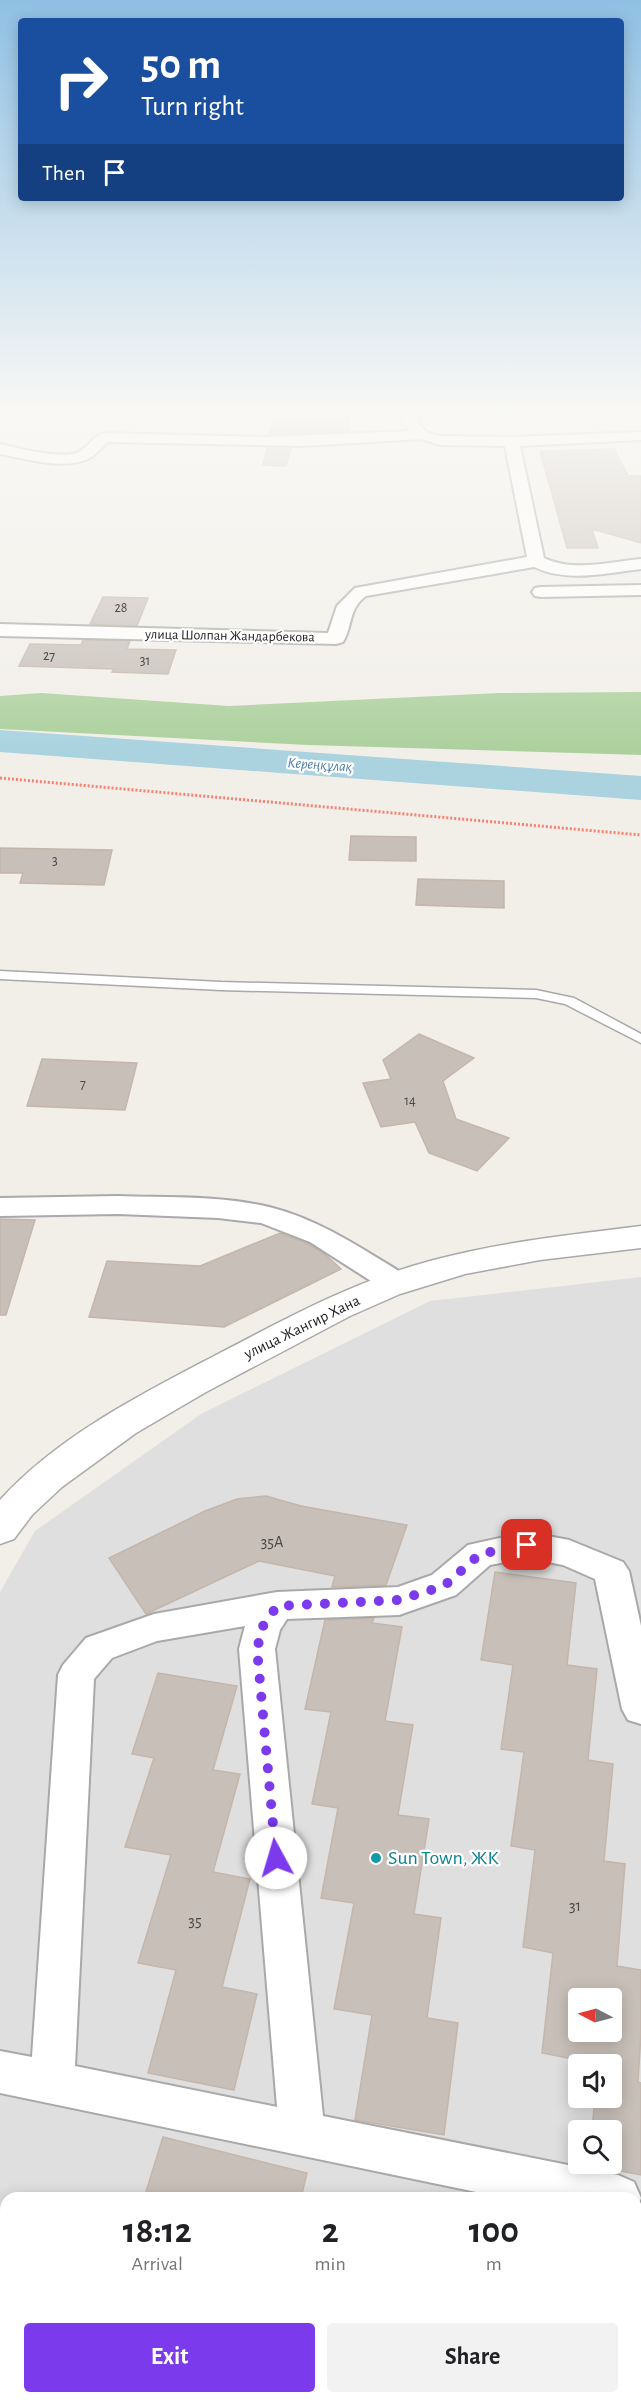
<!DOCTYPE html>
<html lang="en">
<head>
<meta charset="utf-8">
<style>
	:root { --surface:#fff; --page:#f2f2f2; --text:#202124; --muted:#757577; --accent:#7c3aed }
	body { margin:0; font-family:"Alegreya Sans",sans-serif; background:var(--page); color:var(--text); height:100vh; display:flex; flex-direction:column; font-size:22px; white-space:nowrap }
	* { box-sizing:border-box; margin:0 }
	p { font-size:20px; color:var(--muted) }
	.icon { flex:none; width:33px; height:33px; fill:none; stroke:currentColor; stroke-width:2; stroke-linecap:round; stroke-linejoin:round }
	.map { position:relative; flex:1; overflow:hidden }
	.side { position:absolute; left:0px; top:2192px; width:642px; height:212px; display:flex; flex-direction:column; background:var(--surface); border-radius:18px 18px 0 0; box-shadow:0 3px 15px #0003 }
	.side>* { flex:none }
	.hud { position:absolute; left:18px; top:18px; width:606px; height:183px; border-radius:6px; box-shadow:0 3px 15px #0003; background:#1a4fa0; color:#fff; overflow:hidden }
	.needle { width:39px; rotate:276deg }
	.buttons { position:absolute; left:568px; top:1988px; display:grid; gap:12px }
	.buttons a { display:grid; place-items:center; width:54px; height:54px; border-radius:6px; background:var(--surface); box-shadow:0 3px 15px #0003; font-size:30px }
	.pin { position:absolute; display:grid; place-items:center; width:51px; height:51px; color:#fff; margin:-26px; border-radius:12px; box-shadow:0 3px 9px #0006 }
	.me { position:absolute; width:66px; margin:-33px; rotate:354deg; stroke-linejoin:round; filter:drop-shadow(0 0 4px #0008) }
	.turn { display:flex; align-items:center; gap:21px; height:126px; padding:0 24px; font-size:27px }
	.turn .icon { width:78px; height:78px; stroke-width:2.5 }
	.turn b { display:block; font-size:42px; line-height:51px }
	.then { display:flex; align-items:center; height:57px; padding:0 24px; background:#0003; gap:12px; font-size:22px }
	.eta { display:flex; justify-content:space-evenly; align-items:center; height:102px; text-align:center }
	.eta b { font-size:36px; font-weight:700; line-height:42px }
	.primary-button { display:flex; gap:12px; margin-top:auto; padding:12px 24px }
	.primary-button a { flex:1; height:69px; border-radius:6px; background:var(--accent); color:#fff; font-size:24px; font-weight:700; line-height:69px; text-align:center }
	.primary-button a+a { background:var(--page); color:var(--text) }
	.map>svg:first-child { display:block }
	.residential { fill:#e0dfdf; fill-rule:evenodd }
	.forest { fill:#add19e }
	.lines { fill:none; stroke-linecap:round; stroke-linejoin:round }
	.river { fill:#aad3df; fill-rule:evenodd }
	.building { fill:#c7bfb8; stroke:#c4b6ab; stroke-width:1.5; fill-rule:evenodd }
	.service-casing { stroke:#a9a9a9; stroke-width:3 }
	.minor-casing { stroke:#a9a9a9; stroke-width:4 }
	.tertiary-casing { stroke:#a9a9a9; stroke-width:3 }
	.path { stroke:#fa8072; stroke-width:3; stroke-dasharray:2 2; stroke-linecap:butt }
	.service { fill:#fff; fill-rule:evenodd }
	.minor { fill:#fff; fill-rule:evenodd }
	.tertiary { fill:#fff; fill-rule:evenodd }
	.route { stroke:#7c3aed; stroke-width:10; stroke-dasharray:0 18 }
	.culture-dot { fill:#0f9aa8; stroke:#fff; stroke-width:2 }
	.labels { text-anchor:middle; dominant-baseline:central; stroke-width:4.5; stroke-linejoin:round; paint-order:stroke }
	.number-label { font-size:14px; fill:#4b4948 }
	.far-street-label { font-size:14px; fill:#222; stroke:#fff }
	.far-water-label { font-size:15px; font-style:italic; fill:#4a7aab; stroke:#fff }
	.street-label { font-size:16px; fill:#222; stroke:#fff }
	.near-number-label { font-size:16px; fill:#4b4948 }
	.near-culture-label { font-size:20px; fill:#0d838f; stroke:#fff; text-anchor:start }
</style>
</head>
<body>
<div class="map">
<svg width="641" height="2402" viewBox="0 0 641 2402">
	<rect width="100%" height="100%" fill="#f2efe9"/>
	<path class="residential" d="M 641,1277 L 641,2402 L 0,2402 L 0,1592 L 35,1531 L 201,1414 L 430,1301 ZM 579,1998 L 612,1998 L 612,2031 L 579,2031 ZM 579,2064 L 612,2064 L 612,2097 L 579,2097 ZM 579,2130 L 612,2130 L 612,2163 L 579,2163 ZM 6,2198 L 636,2198 L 636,2397 L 6,2397 Z"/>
	<path class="forest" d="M 641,692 L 641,755 L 308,745 L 0,729 L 0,696 L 41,693 L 229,706 L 499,693 Z"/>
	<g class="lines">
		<path class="river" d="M 0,730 L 641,776 L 641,800 L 0,752 Z"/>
	</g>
	<path class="building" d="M 274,413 L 350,413 L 348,431 L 269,434 Z
		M 267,448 L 291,448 L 286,466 L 263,465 Z
		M 614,449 L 628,476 L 641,476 L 641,543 L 592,529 L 598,548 L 567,548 L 540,451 Z
		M 103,597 L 148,598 L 137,626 L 90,624 Z
		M 83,640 L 130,641 L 127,649 L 176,650 L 168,674 L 112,672 L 114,669 L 19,666 L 30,644 L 81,645 Z
		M 351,836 L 416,837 L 416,861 L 349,860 Z
		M 0,848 L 112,850 L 104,885 L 20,883 L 23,873 L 0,873 Z
		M 418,879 L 504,881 L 504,908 L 416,905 Z
		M 419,1034 L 474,1058 L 443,1081 L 456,1119 L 509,1138 L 477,1171 L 429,1153 L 415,1122 L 381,1127 L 363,1083 L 391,1079 L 383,1060 Z
		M 42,1059 L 137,1063 L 125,1110 L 27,1106 Z
		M 0,1219 L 35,1220 L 6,1315 L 0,1315 Z
		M 280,1233 L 309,1244 L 326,1255 L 341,1269 L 224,1327 L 89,1317 L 107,1261 L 200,1266 Z
		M 266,1496 L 301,1506 L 407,1525 L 386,1585 L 332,1587 L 335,1576 L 259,1561 L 146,1614 L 109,1558 L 205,1511 L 237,1499 Z
		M 495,1572 L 576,1583 L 567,1665 L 597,1669 L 588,1760 L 613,1764 L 604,1861 L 625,1864 L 617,1966 L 641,1970 L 641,2034 L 638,2082 L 641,2083 L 641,2175 L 589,2165 L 589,2163 L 612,2163 L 612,2130 L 592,2130 L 595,2097 L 612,2097 L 612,2064 L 598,2064 L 542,2053 L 553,1953 L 523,1947 L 535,1850 L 511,1846 L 524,1752 L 501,1749 L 513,1665 L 481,1660 ZM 579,1998 L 612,1998 L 612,2031 L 579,2031 Z
		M 374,1618 L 372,1623 L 402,1627 L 385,1721 L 413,1725 L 398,1815 L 429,1819 L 414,1914 L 441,1918 L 427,2018 L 458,2023 L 444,2135 L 355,2120 L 372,2015 L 334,2009 L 354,1903 L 321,1898 L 338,1808 L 312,1804 L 331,1712 L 305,1709 L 325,1620 Z
		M 158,1673 L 237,1686 L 213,1770 L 240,1774 L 213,1872 L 250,1879 L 222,1987 L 257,1994 L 234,2090 L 148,2073 L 176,1970 L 138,1963 L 171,1855 L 125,1847 L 154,1758 L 132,1754 Z
		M 163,2137 L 307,2173 L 301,2198 L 144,2198 Z"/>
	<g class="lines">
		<g class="service-casing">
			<path id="service" d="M 0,971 L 221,982 L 536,990 L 574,998 L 641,1034 L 641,1043 L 565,1004 L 536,998 L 221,990 L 0,979 Z"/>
		</g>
		<g class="minor-casing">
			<path id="minor" d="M 400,413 L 414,413 L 419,424 L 426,432 L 440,436 L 512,437 L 641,432 L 641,440 L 520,446 L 544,558 C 574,572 609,562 641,559 L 641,569 C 605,573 568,583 534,567 L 366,596 C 348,609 353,626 343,642 L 336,644 L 0,636 L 0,624 L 328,633 L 337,606 L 355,588 L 527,557 L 505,446 L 440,445 L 421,439 L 303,446 L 108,442 C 102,446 97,454 90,458 C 64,471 27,459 0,454 L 0,444 C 19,448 61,460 79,452 C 89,446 93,436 105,433 L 263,437 L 409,431 Z
				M 641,585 L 641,595 L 541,597 L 535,596 L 532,592 L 535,588 L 541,587 Z
				M 118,1196 C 168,1198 224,1195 273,1208 C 322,1221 364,1250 407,1276 L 411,1283 L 407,1290 L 396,1293 L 385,1290 L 310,1242 L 261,1223 L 218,1218 L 118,1214 L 0,1216 L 0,1198 Z
				M 527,1532 L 569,1540 L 623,1562 L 629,1571 L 641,1626 L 641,1724 L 628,1720 L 622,1709 L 595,1579 L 563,1565 L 527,1558 L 490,1565 L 456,1595 L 399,1615 L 287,1619 L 280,1630 L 275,1649 L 323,2116 L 618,2175 L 634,2182 L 641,2198 L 636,2210 L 636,2198 L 505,2198 L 0,2093 L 0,2051 L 32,2057 L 58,1675 L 63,1665 L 86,1638 L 154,1614 L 277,1592 L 398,1587 L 432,1575 L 468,1545 ZM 245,1626 L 239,1649 L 277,2107 L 75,2066 L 94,1679 L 112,1658 L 157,1641 Z"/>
		</g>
		<g class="tertiary-casing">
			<path id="tertiary" d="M 641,1226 L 641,1248 L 540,1260 L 465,1274 L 400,1294 L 350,1316 L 206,1392 L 136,1433 L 62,1487 L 32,1515 L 14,1539 L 0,1544 L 0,1500 C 59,1435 142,1394 218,1354 C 287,1318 355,1281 430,1261 C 499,1242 570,1235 641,1226 Z"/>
		</g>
		<path class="path" d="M 0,778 L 641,835"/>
		<use href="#service" class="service"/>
		<use href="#minor" class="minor"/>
		<use href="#tertiary" class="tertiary"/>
	</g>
	<linearGradient id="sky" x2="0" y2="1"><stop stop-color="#8fc0e4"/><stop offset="0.55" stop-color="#f9f8f5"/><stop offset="1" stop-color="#f9f8f5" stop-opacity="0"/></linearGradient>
	<rect width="641" height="749" fill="url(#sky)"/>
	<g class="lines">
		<path class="route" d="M 276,1858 L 257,1649 L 263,1626 L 277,1606 L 399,1600 L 444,1586 L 480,1554 L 527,1545"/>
	</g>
	<circle class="culture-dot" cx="376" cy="1858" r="6"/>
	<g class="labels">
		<g class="number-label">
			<text x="121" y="608">28</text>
			<text x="49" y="656">27</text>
			<text x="145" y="661">31</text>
			<text x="55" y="861">3</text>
			<text x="83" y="1084">7</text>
			<text x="410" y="1101">14</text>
		</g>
		<g class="far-street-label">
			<text transform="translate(230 636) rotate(1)">улица Шолпан Жандарбекова</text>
		</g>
		<g class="far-water-label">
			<text transform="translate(320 765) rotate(4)">Кереңқұлақ</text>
		</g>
		<g class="street-label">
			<text transform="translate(302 1327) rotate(-26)">улица Жангир Хана</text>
		</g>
		<g class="near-number-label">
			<text x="272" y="1542">35А</text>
			<text x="575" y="1906">31</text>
			<text x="195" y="1921">35</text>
		</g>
		<g class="near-culture-label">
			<text x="388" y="1858">Sun Town, ЖК</text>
		</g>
	</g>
</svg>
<div class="buttons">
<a><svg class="needle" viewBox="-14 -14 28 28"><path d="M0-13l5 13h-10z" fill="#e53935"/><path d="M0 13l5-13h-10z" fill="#757577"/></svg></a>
<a><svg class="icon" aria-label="sound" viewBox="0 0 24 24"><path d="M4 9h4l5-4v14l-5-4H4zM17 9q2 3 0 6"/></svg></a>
<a><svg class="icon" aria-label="search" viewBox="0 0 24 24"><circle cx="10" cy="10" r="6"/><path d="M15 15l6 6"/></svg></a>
</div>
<div class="pin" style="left:527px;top:1545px;background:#d93025"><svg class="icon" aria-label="arrive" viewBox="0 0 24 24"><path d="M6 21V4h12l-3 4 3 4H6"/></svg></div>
<svg class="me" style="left:276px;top:1858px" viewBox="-20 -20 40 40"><circle r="19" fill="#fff"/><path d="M0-13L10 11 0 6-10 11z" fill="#7c3aed"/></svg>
<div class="hud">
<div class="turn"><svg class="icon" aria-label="right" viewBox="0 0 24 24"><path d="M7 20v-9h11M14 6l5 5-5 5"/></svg><div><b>50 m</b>Turn right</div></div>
<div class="then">Then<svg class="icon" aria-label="arrive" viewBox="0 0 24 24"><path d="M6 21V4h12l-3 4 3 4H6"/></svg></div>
</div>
<section class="side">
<div class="eta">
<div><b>18:12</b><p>Arrival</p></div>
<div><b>2</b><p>min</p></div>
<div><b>100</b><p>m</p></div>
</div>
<div class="primary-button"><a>Exit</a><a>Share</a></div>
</section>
</div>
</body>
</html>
